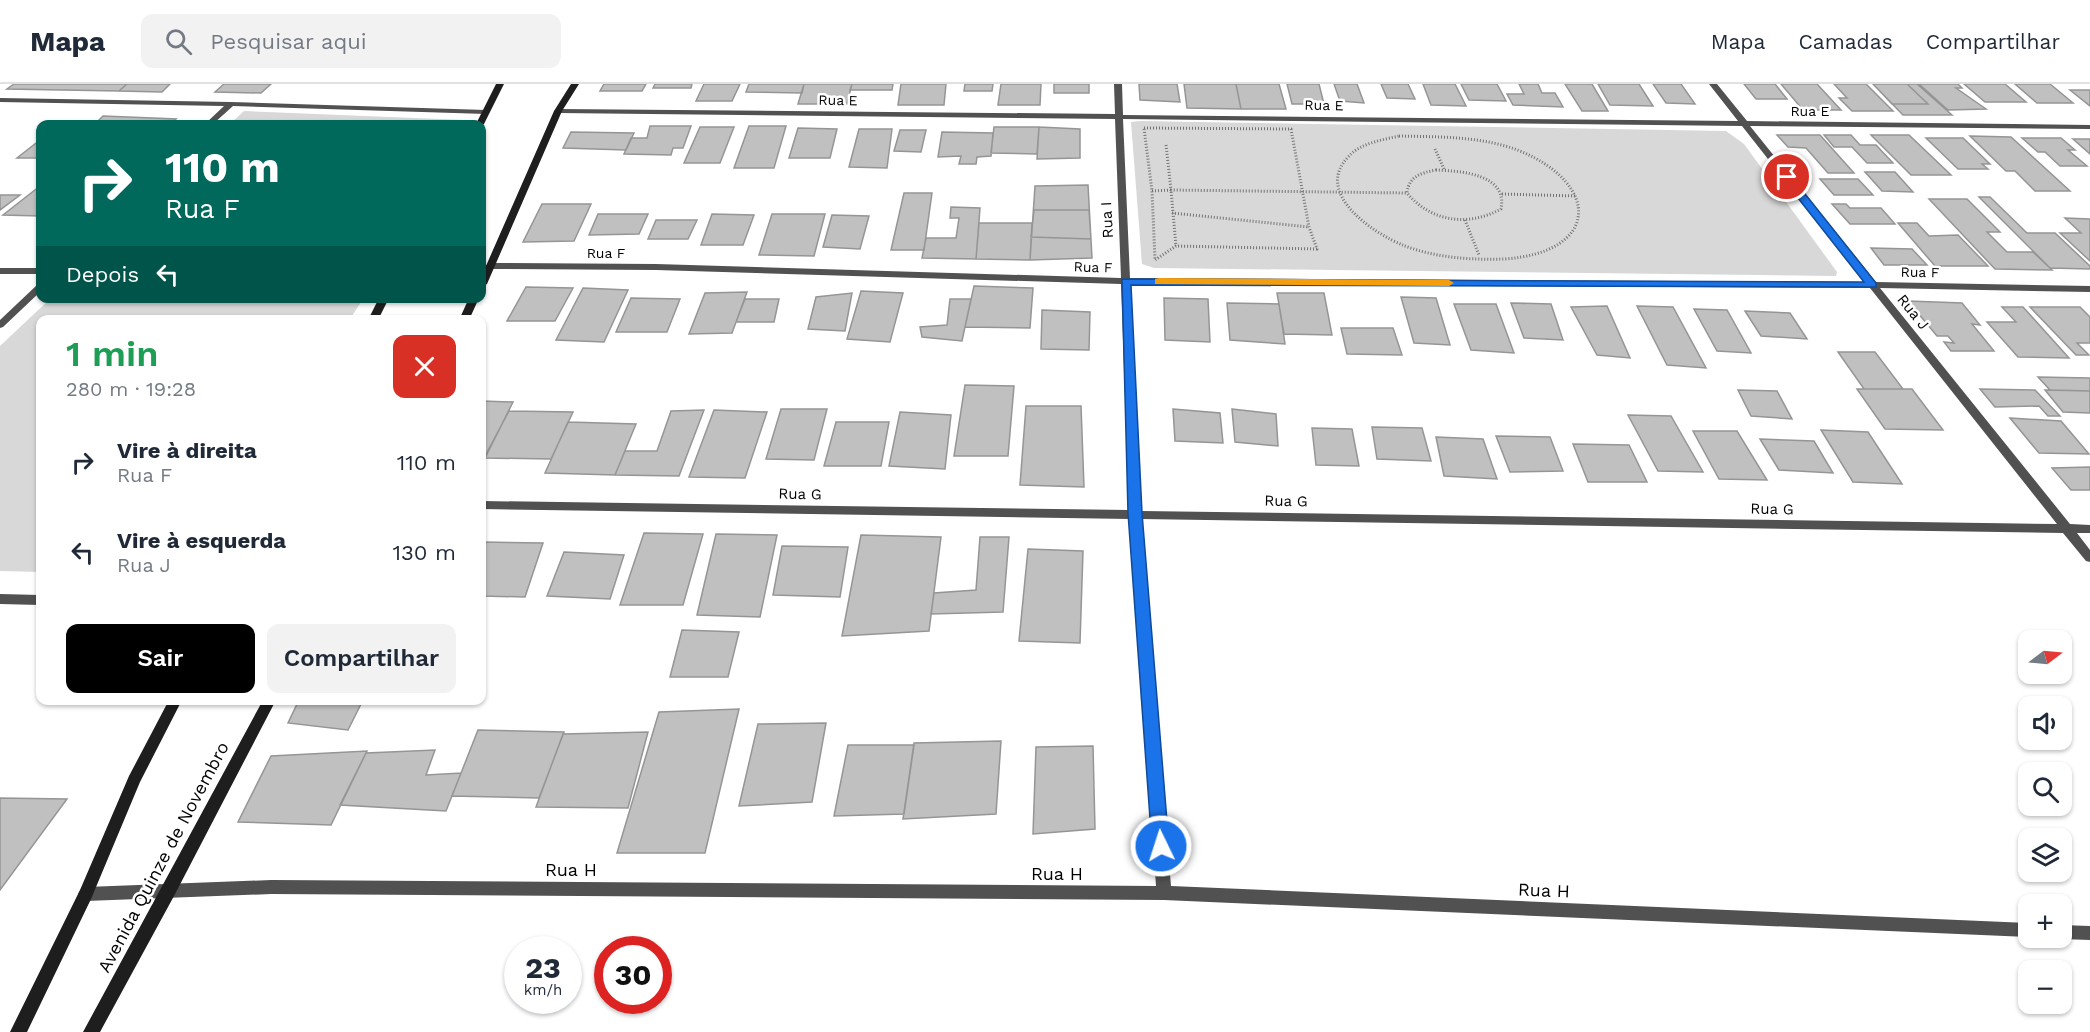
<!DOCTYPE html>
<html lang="pt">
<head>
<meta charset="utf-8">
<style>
	:root { --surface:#fff; --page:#f2f2f3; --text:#1f2937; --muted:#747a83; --line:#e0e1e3; --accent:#000 }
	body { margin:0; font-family:"Work Sans",sans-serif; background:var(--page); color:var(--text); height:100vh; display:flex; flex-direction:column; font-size:22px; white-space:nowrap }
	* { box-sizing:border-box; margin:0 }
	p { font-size:20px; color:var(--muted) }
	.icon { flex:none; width:33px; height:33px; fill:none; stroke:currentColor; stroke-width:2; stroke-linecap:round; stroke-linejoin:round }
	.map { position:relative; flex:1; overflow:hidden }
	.side { position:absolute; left:36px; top:231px; width:450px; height:390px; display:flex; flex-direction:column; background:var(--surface); border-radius:12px; box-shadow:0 2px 4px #0004 }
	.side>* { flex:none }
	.banner { position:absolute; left:36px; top:36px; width:450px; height:183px; border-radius:12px; box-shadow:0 2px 4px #0004; background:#00695c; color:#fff; overflow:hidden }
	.needle { width:39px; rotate:74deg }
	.buttons { position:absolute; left:2018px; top:546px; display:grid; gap:12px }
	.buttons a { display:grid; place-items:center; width:54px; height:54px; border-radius:12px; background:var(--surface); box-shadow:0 2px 4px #0004; font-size:30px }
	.speed { position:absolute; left:504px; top:852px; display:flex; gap:12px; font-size:30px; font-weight:700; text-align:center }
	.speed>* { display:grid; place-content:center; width:78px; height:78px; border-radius:50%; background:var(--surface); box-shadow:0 2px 4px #0004; line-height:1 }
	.speed small { font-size:15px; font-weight:400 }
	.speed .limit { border:9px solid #d22; background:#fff; color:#111 }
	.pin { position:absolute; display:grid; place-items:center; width:51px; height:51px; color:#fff; margin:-26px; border:3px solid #fff; border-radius:50%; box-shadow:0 2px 6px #0007 }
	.me { position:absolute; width:66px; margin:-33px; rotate:356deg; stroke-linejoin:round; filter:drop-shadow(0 0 4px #0008) }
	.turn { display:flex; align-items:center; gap:21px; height:126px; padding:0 30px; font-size:27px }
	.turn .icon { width:78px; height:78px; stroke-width:2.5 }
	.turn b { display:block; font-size:42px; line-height:51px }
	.then { display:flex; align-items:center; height:57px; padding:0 30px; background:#0003; gap:12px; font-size:22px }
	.round { display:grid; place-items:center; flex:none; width:63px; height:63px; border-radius:12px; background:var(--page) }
	.headline { display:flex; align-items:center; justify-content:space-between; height:102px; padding:0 30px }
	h1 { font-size:36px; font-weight:600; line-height:45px; color:#1e9e55 }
	.button { display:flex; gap:12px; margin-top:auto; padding:12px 30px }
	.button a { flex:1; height:69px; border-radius:12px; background:var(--accent); color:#fff; font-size:24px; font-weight:600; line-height:69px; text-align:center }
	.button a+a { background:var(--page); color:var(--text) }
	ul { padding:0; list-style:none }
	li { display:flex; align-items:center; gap:18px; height:90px; padding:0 30px }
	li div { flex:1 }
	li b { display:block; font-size:22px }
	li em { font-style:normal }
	header { display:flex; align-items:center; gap:36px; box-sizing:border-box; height:84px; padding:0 30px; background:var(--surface); border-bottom:2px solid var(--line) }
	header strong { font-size:28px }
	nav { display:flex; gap:33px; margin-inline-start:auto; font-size:21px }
	.search { width:420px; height:54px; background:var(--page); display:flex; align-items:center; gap:15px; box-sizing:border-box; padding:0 21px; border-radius:12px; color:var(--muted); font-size:22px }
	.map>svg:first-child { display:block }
	.green { fill:#d8d8d8 }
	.building { fill:#c0c0c0; stroke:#959595; stroke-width:1.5 }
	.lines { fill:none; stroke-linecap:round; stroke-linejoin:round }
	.path { stroke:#737373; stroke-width:3; stroke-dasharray:1 2; stroke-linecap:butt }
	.street { fill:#515151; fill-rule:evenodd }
	.secondary { fill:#1e1e1e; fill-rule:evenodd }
	.route { fill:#1a73e8; stroke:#114b97; stroke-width:1.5 }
	.slow { fill:#f59e0b }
	.labels { text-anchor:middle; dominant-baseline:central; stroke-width:5; stroke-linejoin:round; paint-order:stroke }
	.far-street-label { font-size:14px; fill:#000; stroke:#fff }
	.street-label { font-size:15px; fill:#000; stroke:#fff }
	.near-street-label { font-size:18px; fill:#000; stroke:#fff }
</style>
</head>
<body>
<header>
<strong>Mapa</strong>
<div class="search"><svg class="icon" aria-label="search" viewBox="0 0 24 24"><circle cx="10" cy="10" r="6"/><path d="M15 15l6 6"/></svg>Pesquisar aqui</div>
<nav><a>Mapa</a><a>Camadas</a><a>Compartilhar</a></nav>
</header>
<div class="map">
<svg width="2090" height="948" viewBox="0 0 2090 948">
	<rect width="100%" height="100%" fill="#fff"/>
	<path class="green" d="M 244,27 L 464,36 L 462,40 L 230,40 Z
		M 1140,37 L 1726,47 L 1744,60 L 1837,188 L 1836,192 L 1154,184 L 1142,180 L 1131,38 Z
		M 51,214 L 363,214 L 363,215 L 350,235 L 40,236 L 40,488 L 0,487 L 0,262 Z"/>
	<path class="building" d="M 14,0 L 127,0 L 119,7 L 7,5 Z
		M 127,0 L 170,0 L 162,8 L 119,7 Z
		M 224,0 L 271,0 L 261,9 L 215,8 Z
		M 604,0 L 646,0 L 642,7 L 600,7 Z
		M 655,0 L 692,0 L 691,4 L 653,4 Z
		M 704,0 L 740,0 L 732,17 L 696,17 Z
		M 749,0 L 804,0 L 802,9 L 746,8 Z
		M 804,0 L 852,0 L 847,20 L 798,20 Z
		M 852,0 L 893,0 L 892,6 L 850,6 Z
		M 901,0 L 946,0 L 944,21 L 898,21 Z
		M 965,0 L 993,0 L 992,7 L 964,7 Z
		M 1001,0 L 1041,0 L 1040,21 L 998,21 Z
		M 1054,0 L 1089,0 L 1089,9 L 1054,9 Z
		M 1139,0 L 1177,0 L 1180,18 L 1140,16 Z
		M 1184,0 L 1236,0 L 1241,25 L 1187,24 Z
		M 1236,0 L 1279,0 L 1286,25 L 1241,25 Z
		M 1287,0 L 1319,0 L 1324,20 L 1292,20 Z
		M 1334,0 L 1357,0 L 1364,19 L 1340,17 Z
		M 1381,0 L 1408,0 L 1415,15 L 1387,14 Z
		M 1423,0 L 1455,0 L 1466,22 L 1431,21 Z
		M 1461,0 L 1497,0 L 1506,17 L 1469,16 Z
		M 1519,0 L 1538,0 L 1542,9 L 1555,9 L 1563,23 L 1513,21 L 1507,10 L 1524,10 Z
		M 1565,0 L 1592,0 L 1608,27 L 1582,27 Z
		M 1598,0 L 1639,0 L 1653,22 L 1610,21 Z
		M 1653,0 L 1681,0 L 1695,20 L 1666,19 Z
		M 1744,0 L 1775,0 L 1787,15 L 1756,15 Z
		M 1781,0 L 1817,0 L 1841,26 L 1803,26 Z
		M 1834,0 L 1866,0 L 1893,27 L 1852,27 L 1839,14 L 1847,14 Z
		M 1873,0 L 1917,0 L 1952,31 L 1903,31 Z
		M 1873,0 L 1907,0 L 1928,20 L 1892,20 Z
		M 1919,0 L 1958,0 L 1962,4 L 1956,4 L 1986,25 L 1948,26 Z
		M 1964,0 L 2005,0 L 2026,18 L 1985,18 Z
		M 2015,0 L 2050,0 L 2073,19 L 2037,19 Z
		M 2070,6 L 2090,6 L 2090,22 Z
		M 103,32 L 176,35 L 170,40 L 95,40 Z
		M 650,42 L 691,42 L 683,64 L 673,64 L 671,71 L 624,70 L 631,54 L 647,54 Z
		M 749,42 L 786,42 L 774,84 L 734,84 Z
		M 700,43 L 734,43 L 720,79 L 684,79 Z
		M 994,43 L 1039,43 L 1037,70 L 991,69 Z
		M 1039,43 L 1080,45 L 1080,74 L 1037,75 Z
		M 798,44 L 837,45 L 830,74 L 789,74 Z
		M 859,45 L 892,45 L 887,84 L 849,83 Z
		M 900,46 L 926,46 L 921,68 L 894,67 Z
		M 571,48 L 634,49 L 626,66 L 563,64 Z
		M 942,48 L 993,49 L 991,72 L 977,73 L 976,80 L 959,80 L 961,72 L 938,73 Z
		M 1777,51 L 1820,51 L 1854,89 L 1828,89 L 1806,64 L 1788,63 Z
		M 1824,51 L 1851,51 L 1860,61 L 1876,61 L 1893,79 L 1867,79 L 1852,63 L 1834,63 Z
		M 1871,51 L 1909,51 L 1951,91 L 1911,91 Z
		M 1970,52 L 2011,53 L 2070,107 L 2035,107 L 2015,87 L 2006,87 Z
		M 1926,54 L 1963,54 L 1990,80 L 1982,80 L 1988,85 L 1958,85 Z
		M 2022,54 L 2061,54 L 2075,66 L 2068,66 L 2087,82 L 2060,82 L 2045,68 L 2038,68 Z
		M 2073,55 L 2090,55 L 2090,70 Z
		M 40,56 L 40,74 L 17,74 Z
		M 1865,88 L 1895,88 L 1913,108 L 1882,107 Z
		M 1820,95 L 1858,95 L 1873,111 L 1834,111 Z
		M 1088,101 L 1092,174 L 1030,176 L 1035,102 Z
		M 40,102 L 40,132 L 3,131 Z
		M 904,109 L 932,109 L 924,166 L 891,166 Z
		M 0,111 L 20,111 L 0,126 Z
		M 1979,113 L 1990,113 L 2027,149 L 2055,149 L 2090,182 L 2090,185 L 2050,184 Z
		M 1929,115 L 1967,115 L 2000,148 L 1987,148 L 2007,168 L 2033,168 L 2052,186 L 1995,185 Z
		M 542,120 L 591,120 L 574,157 L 523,158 Z
		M 1832,120 L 1846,120 L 1850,124 L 1881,124 L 1895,140 L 1850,140 Z
		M 951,123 L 980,124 L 976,175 L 922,174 L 926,154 L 956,154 L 959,134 L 950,134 Z
		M 1034,126 L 1089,126 L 1091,155 L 1031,153 Z
		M 598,130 L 648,130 L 639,150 L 589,151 Z
		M 712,130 L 754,131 L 743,161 L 701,161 Z
		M 772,130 L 825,130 L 814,172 L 759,171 Z
		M 832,131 L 869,132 L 860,165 L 823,163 Z
		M 2065,134 L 2090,135 L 2090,177 L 2060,149 L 2081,149 Z
		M 656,136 L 697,136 L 688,155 L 648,155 Z
		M 979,139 L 1032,139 L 1030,176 L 976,175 Z
		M 1898,139 L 1917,139 L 1929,152 L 1958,151 L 1988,182 L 1935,182 Z
		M 1871,164 L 1912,165 L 1927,181 L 1884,181 Z
		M 974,202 L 1033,204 L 1030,244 L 965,243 Z
		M 526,203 L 573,204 L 555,237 L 507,237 Z
		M 583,204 L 628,206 L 604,258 L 556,256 Z
		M 861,207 L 903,209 L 890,258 L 847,255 Z
		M 747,208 L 732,249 L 689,250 L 705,209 Z
		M 852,209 L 845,247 L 808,245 L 816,213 Z
		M 1277,209 L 1324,209 L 1332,251 L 1284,250 Z
		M 1401,213 L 1436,214 L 1450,261 L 1414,259 Z
		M 631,214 L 680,215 L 667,248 L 616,248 Z
		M 1164,214 L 1208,215 L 1210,258 L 1165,256 Z
		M 745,215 L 779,215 L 774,238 L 736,238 Z
		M 950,215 L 971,215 L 962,257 L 922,253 L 920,243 L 947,241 Z
		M 1908,217 L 1962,219 L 1980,241 L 1972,240 L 1994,267 L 1951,267 L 1944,258 L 1954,259 L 1948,252 L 1937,252 Z
		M 1227,219 L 1279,220 L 1285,260 L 1230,256 Z
		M 1511,219 L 1551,220 L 1563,256 L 1524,254 Z
		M 1454,220 L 1496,220 L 1514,269 L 1471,266 Z
		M 1607,222 L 1630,274 L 1597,271 L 1571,223 Z
		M 1637,222 L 1673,223 L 1706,284 L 1667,281 Z
		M 2002,223 L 2023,223 L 2069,274 L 2018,273 L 1987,238 L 2016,238 Z
		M 2030,223 L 2080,223 L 2090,233 L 2090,259 L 2077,259 L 2089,271 L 2076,271 Z
		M 1694,225 L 1727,226 L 1751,269 L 1717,267 Z
		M 1042,226 L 1090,228 L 1089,266 L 1041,265 Z
		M 1745,227 L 1790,229 L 1807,255 L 1761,252 Z
		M 1341,244 L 1393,244 L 1402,271 L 1347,270 Z
		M 1838,268 L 1875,268 L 1903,305 L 1864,305 Z
		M 2038,293 L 2090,294 L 2090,307 L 2050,306 Z
		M 965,301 L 1014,302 L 1008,372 L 954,372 Z
		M 1857,305 L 1912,305 L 1943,346 L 1885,345 Z
		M 1980,305 L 2035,306 L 2060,332 L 2048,332 L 2039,322 L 1995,323 Z
		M 1738,306 L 1777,307 L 1792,335 L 1751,332 Z
		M 2045,306 L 2090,307 L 2090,329 L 2063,328 Z
		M 482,317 L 513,318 L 485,374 L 482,374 Z
		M 1026,322 L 1081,322 L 1084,403 L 1020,401 Z
		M 781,325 L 827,325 L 814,376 L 766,375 Z
		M 1173,325 L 1220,329 L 1223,359 L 1175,357 Z
		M 1232,325 L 1276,330 L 1278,362 L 1235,358 Z
		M 704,326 L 679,392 L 615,391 L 625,367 L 657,367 L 671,327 Z
		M 714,326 L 767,328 L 745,394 L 689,393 Z
		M 509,327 L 573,328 L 551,375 L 484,374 Z
		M 900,328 L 951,331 L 945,385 L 889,382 Z
		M 1628,331 L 1671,332 L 1703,388 L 1658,387 Z
		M 2010,334 L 2061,337 L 2089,370 L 2039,369 Z
		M 568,338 L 636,340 L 615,391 L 545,389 Z
		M 836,338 L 889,338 L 881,382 L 824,382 Z
		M 1372,343 L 1422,344 L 1431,377 L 1377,375 Z
		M 1312,344 L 1352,345 L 1359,382 L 1316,381 Z
		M 1821,346 L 1868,348 L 1902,400 L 1853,398 Z
		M 1693,347 L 1737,347 L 1767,396 L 1719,395 Z
		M 1496,352 L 1550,353 L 1563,387 L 1510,388 Z
		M 1436,353 L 1483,355 L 1497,395 L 1444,392 Z
		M 1760,355 L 1814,357 L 1833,389 L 1779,386 Z
		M 1573,360 L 1629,361 L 1647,398 L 1588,398 Z
		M 2090,383 L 2090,406 L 2071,406 L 2052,384 Z
		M 644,449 L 703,450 L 683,521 L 620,521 Z
		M 716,450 L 777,451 L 760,533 L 697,531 Z
		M 861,451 L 941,453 L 929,547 L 842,552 Z
		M 980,453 L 1009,453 L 1003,528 L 931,530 L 934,509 L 976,506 Z
		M 482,458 L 543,459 L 525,513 L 482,512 Z
		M 782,462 L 848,463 L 840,513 L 773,511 Z
		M 1028,465 L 1083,467 L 1080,559 L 1019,557 Z
		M 564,468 L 624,471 L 610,515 L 547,512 Z
		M 682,546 L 739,548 L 728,593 L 670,593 Z
		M 299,616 L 363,616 L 348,646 L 288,639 Z
		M 739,625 L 705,769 L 617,769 L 659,628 Z
		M 826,639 L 812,718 L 739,722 L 758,640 Z
		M 478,646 L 564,648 L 539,714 L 452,712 Z
		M 648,648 L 628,724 L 536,723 L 563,650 Z
		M 1001,657 L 996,730 L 903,735 L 914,659 Z
		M 848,661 L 914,661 L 904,730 L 834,732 Z
		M 1093,662 L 1095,745 L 1033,750 L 1036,663 Z
		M 435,666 L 426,691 L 461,689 L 446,727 L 340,721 L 366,669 Z
		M 367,667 L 331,741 L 238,738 L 271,672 Z
		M 0,714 L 67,715 L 0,806 Z"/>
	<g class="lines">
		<path class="path" d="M 1144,44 L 1291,45 L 1309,143 L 1317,165 L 1176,162 L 1155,176 L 1152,107 Z
			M 1399,52 C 1440,53 1482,52 1520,67 C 1602,101 1599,169 1504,175 C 1471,176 1437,174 1405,162 C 1374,150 1312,109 1349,72 C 1361,59 1382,56 1399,52 Z
			M 1166,61 L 1171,106 L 1407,109
			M 1435,65 L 1444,85
			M 1436,86 C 1461,87 1508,90 1501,125 C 1468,143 1431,138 1407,109 C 1409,92 1421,89 1436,86 Z
			M 1152,107 L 1171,106 L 1176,162
			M 1502,110 L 1576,112
			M 1172,129 L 1309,143
			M 1465,136 L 1479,171"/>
		<path class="street" d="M 1114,0 L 1122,0 L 1123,31 L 1738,37 L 1709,0 L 1717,0 L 1747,37 L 2090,41 L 2090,45 L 1750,42 L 1876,198 L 2090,202 L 2090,208 L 1880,204 L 2070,440 L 2090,441 L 2090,449 L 2077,449 L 2090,466 L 2090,478 L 2086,477 L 2063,449 L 1141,435 L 1171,802 L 2028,839 L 2028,853 L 1164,816 L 271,810 L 86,817 L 81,815 L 78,810 L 81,805 L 86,803 L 271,796 L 1156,802 L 1130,435 L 482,425 L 482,417 L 1129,426 L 1121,200 L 656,186 L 490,185 L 485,182 L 490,179 L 656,180 L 1121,194 L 1115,35 L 558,29 L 554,27 L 558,25 L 1115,30 ZM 1123,35 L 1742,42 L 1865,198 L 1130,194 ZM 1131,200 L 1870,204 L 2057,440 L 1141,427 Z
			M 0,14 L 231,18 L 486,26 L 490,28 L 486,30 L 233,22 L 213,40 L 205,40 L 224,22 L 0,18 Z
			M 0,184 L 40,184 L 40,190 L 0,190 Z
			M 40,200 L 40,208 L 3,243 L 0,244 L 0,236 L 37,201 Z
			M 0,510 L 40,511 L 40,521 L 0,520 Z
			M 2061,841 L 2090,842 L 2090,856 L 2061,855 L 2056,854 L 2061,854 Z"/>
		<path class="secondary" d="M 496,0 L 504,0 L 484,40 L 482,42 L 476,40 Z
			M 571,0 L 579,0 L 562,27 L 487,200 L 482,203 L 482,191 L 554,27 Z
			M 379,214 L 389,214 L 378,236 L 368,236 Z
			M 469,214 L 479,214 L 469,236 L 459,236 Z
			M 169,616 L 182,616 L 140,698 L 91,815 L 27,948 L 10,948 L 80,806 L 129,692 Z
			M 263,616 L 276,616 L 174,812 L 100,948 L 83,948 Z"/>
	</g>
	<path class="route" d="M 1783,91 L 1790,91 L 1876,199 L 1876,203 L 1131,201 L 1142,429 L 1169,762 L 1166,767 L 1161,769 L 1155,767 L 1152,762 L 1128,429 L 1122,195 L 1864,198 L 1783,95 Z"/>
	<path class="slow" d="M 1159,194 L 1449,196 L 1454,199 L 1449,202 L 1155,200 L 1155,195 Z"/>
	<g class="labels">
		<g class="far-street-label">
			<text transform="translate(838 16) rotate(1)">Rua E</text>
			<text transform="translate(1324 21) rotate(1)">Rua E</text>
			<text x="1810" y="27">Rua E</text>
			<text x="606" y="169">Rua F</text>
			<text transform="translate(1093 183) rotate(2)">Rua F</text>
			<text transform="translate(1920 188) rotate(1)">Rua F</text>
		</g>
		<g class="street-label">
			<text transform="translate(1107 136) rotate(-93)">Rua I</text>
			<text transform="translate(1913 228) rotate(51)">Rua J</text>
			<text transform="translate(800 410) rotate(1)">Rua G</text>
			<text transform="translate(1286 417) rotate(1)">Rua G</text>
			<text transform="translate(1772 425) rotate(1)">Rua G</text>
		</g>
		<g class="near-street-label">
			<text transform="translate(163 773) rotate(-62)">Avenida Quinze de Novembro</text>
			<text x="571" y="785">Rua H</text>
			<text x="1057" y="789">Rua H</text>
			<text transform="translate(1544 806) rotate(2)">Rua H</text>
		</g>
	</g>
</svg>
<div class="buttons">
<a><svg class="needle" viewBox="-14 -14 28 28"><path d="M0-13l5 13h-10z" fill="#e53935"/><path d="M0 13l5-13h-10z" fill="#747a83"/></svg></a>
<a><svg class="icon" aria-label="sound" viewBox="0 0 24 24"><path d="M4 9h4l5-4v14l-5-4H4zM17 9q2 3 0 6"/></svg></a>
<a><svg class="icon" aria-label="search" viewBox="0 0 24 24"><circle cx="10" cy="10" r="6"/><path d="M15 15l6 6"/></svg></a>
<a><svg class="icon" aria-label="layers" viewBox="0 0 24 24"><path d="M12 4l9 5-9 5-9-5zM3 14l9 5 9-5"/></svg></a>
<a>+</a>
<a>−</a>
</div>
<div class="speed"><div>23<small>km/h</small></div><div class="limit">30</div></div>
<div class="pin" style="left:1787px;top:93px;background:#d93025"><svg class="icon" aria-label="arrive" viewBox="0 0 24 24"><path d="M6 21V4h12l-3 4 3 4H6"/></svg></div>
<svg class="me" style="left:1161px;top:762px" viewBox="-20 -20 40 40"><circle r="17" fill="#1a73e8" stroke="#fff" stroke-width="3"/><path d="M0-11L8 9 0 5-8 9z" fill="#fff"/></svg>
<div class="banner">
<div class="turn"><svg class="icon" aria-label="right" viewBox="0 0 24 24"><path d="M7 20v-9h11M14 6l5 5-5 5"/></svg><div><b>110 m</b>Rua F</div></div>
<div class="then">Depois<svg class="icon" aria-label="left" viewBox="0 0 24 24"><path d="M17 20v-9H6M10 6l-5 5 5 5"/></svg></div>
</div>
<section class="side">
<div class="headline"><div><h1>1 min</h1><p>280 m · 19:28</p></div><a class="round" style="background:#d93025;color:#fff"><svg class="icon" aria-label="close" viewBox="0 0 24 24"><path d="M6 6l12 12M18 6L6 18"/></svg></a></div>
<ul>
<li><svg class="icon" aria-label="right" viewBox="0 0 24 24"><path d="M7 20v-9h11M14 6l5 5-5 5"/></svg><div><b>Vire à direita</b><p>Rua F</p></div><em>110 m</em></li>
<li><svg class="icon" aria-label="left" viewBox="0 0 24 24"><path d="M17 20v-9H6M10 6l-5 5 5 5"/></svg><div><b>Vire à esquerda</b><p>Rua J</p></div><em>130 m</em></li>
</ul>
<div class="button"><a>Sair</a><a>Compartilhar</a></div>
</section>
</div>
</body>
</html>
